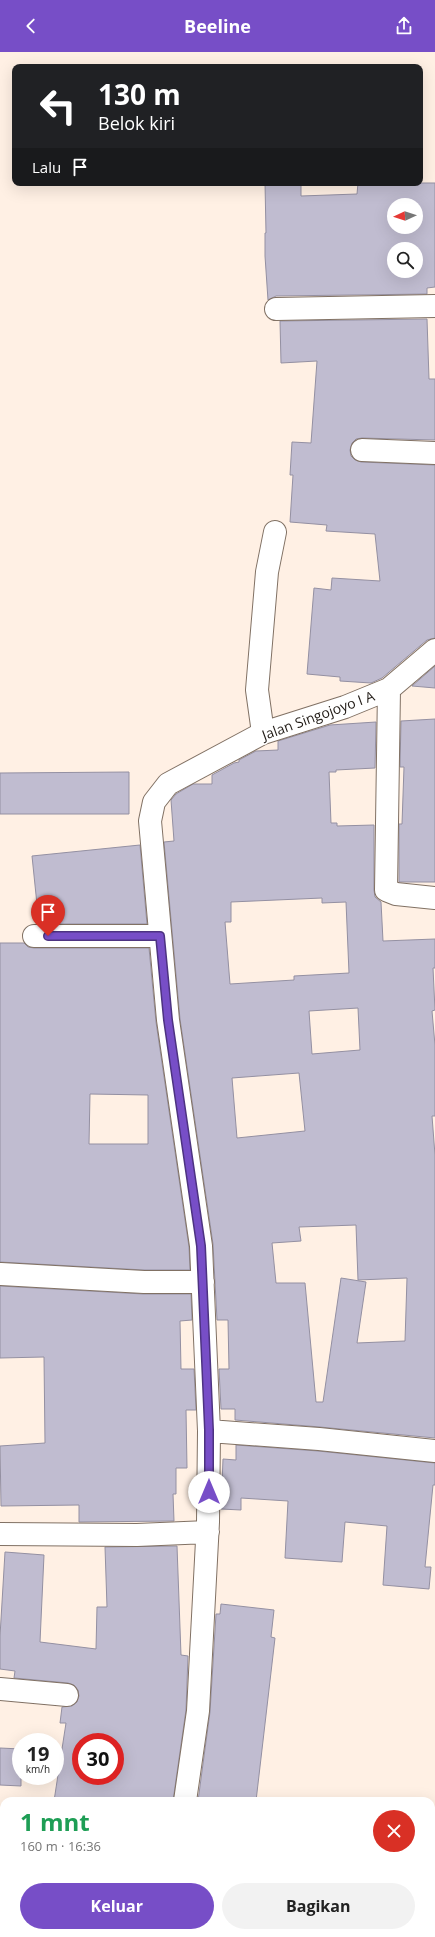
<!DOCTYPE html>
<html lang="id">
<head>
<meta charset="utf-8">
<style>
	:root { --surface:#fff; --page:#f2f2f2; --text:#222; --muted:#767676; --accent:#774ec7 }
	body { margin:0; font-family:"Open Sans",sans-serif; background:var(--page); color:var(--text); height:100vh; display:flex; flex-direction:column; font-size:15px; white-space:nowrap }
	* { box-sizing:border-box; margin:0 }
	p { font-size:13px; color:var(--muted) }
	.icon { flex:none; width:22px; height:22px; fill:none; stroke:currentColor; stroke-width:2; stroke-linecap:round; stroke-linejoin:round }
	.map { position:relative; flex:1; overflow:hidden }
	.panel { position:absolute; left:0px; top:1745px; width:435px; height:140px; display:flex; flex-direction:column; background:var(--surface); border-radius:12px 12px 0 0; box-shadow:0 4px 16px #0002 }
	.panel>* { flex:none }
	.guide { position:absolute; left:12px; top:12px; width:411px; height:122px; border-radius:8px; box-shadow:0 4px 16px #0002; background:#202124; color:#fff; overflow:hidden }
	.needle { width:26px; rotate:267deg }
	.fabs { position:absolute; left:387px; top:146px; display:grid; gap:8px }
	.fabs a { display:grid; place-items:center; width:36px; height:36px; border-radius:50%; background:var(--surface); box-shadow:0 4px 16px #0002; font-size:20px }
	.speed { position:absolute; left:12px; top:1681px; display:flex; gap:8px; font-size:20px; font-weight:700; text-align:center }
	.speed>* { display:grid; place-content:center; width:52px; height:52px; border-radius:50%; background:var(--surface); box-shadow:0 4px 16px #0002; line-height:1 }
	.speed small { font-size:10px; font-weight:400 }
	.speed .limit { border:6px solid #d22; background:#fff; color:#111 }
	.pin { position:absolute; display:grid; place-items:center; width:34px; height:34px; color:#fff; margin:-41px -17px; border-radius:50% 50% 50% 0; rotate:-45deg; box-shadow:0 0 4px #0007 }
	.pin .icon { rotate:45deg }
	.me { position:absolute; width:44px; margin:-22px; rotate:0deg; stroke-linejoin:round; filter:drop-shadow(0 0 3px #0008) }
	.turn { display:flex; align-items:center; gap:14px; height:84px; padding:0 20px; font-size:18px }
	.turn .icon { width:52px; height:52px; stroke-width:2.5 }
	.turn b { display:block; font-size:28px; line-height:34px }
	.then { display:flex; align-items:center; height:38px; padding:0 20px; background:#0003; gap:8px; font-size:15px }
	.round { display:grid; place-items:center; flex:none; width:42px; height:42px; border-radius:21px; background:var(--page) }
	.headline { display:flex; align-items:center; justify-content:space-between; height:68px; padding:0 20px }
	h1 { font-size:24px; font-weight:700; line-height:30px; color:#1e9e55 }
	.cta { display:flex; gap:8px; margin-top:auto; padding:8px 20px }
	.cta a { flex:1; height:46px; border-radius:24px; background:var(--accent); color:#fff; font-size:16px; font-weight:700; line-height:46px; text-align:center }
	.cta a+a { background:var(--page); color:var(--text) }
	header { display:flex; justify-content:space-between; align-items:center; height:52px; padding:0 20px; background:var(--accent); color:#fff; font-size:18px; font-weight:700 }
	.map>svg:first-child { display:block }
	.building { fill:#c0bcd0; stroke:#9490a2; fill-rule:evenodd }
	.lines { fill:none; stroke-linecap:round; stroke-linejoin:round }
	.minor-casing { stroke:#817164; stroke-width:24 }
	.minor { stroke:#fff; stroke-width:22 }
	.route-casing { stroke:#4d3381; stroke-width:10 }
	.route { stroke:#774ec7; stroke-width:7 }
	.labels { text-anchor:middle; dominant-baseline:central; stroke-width:3; stroke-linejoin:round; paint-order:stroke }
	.street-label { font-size:14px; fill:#1e1813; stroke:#fff }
</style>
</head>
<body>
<header><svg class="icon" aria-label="back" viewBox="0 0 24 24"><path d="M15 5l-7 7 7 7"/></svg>Beeline<svg class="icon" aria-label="share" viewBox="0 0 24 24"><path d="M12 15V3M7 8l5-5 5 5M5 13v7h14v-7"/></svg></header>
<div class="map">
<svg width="435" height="1885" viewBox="0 0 435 1885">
	<rect width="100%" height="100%" fill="#fff0e4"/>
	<path class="building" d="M 265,131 L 301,131 L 301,144 L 357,142 L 358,131 L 435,131 L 435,235 L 427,236 L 427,242 L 276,244 L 268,248 L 265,204 L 265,181 L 266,181 ZM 394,153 L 416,153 L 416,175 L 394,175 ZM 394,197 L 416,197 L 416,219 L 394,219 Z
		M 427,267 L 429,327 L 435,327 L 435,388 L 362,386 L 356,387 L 352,391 L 350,398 L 351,404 L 355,408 L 361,410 L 435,413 L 435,586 L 427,588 L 382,626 L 371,631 L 340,629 L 340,625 L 307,622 L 314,536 L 331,538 L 332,526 L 380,529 L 375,482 L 326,479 L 327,473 L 290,470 L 293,423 L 290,423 L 292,390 L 311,391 L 317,309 L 281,311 L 280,269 Z
		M 435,614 L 435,636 L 412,634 Z
		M 435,667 L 435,830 L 399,830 L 399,772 L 402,772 L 404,715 L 400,715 L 401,669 Z
		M 376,670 L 375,716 L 336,718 L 336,720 L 329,720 L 331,771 L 337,771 L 337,774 L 374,773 L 374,838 L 375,845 L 381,850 L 383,889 L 435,887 L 435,916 L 433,916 L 435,958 L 432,959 L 435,993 L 435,1064 L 432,1064 L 435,1103 L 435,1386 L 320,1375 L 235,1368 L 235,1357 L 221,1357 L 219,1317 L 229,1317 L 228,1268 L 217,1268 L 213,1192 L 180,967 L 164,790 L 174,789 L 171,748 L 176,742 L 193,732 L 212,732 L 212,723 L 234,711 L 239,710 L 239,708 L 256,699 L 278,698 L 278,689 L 330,673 ZM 322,846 L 322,851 L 346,850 L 349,921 L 294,924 L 294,928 L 230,932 L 225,870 L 231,870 L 231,850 ZM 358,956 L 360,998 L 312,1002 L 309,959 ZM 299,1021 L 305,1079 L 237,1086 L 232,1026 ZM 356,1173 L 358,1228 L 407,1226 L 405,1289 L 357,1291 L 366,1230 L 341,1226 L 323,1350 L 316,1350 L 305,1231 L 276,1231 L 272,1191 L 301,1189 L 299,1175 Z
		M 129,720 L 129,762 L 0,762 L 0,721 Z
		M 140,793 L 147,872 L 39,872 L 32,804 Z
		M 0,891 L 24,891 L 28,895 L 34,896 L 149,896 L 156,970 L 189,1195 L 190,1218 L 144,1218 L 0,1210 ZM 90,1042 L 148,1043 L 148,1092 L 89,1092 Z
		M 0,1234 L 143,1242 L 191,1242 L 192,1268 L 180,1269 L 181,1317 L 194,1317 L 196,1358 L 186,1358 L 187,1416 L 176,1416 L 176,1442 L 173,1442 L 174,1469 L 79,1470 L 79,1453 L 1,1454 L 0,1394 L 45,1391 L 44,1305 L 0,1306 Z
		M 236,1393 L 318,1399 L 435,1411 L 435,1433 L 433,1433 L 425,1515 L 431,1515 L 429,1537 L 383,1533 L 387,1474 L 345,1470 L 342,1510 L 285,1506 L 288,1449 L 241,1446 L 241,1458 L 221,1457 L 223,1407 L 236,1408 Z
		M 177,1494 L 181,1603 L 188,1604 L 186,1658 L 173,1749 L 54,1749 L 66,1671 L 60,1671 L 62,1655 L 72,1654 L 77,1650 L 79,1644 L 78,1638 L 74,1633 L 68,1631 L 14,1626 L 15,1619 L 0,1617 L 0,1584 L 5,1500 L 44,1503 L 40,1590 L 96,1597 L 97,1555 L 107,1555 L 105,1495 ZM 81,1690 L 115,1690 L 115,1724 L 81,1724 Z
		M 221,1552 L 274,1558 L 271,1585 L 275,1586 L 256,1749 L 198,1749 L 210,1660 L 216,1562 L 220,1562 Z
		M 0,1696 L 21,1697 L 21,1734 L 0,1733 Z"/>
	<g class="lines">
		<g class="minor-casing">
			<path id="minor" d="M 276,257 L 435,254
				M 362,398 L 435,401
				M 389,637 L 386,838 L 396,842 L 435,846
				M 263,681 L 257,638 L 267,520 L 275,480
				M 34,884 L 160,884
				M 1,1222 L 144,1230 L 203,1230
				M 209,1379 L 319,1387 L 435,1399
				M 0,1482 L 137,1483 L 208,1480
				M 0,1637 L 67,1643
				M 185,1749 L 198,1659 L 208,1470 L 209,1379 L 201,1194 L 168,968 L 150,769 L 154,750 L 168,732 L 263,681 L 345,655 L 389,637 L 435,598
				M 0,1810 L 4,1810
				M 142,1885 L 142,1881
				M 344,1885 L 344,1881"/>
		</g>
		<use href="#minor" class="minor"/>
	</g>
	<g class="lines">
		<g class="route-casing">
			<path id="route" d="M 48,884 L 160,884 L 168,968 L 201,1194 L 209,1378 L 209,1440"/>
		</g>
		<use href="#route" class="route"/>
	</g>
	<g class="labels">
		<g class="street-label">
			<text transform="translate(318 663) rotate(-20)">Jalan Singojoyo I A</text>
		</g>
	</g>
</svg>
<div class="fabs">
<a><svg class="needle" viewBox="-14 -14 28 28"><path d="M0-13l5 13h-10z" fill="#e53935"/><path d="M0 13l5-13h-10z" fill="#767676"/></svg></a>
<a><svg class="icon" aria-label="search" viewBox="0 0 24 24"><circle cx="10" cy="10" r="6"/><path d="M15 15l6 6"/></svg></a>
</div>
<div class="speed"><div>19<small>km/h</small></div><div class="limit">30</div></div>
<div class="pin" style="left:48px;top:884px;background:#d93025"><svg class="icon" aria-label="arrive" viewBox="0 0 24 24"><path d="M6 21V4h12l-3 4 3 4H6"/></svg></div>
<svg class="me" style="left:209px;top:1440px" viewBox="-20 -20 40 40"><circle r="19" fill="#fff"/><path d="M0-13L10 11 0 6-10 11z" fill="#774ec7"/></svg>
<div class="guide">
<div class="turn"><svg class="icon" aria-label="left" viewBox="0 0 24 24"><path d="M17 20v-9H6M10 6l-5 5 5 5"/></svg><div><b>130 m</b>Belok kiri</div></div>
<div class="then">Lalu<svg class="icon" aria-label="arrive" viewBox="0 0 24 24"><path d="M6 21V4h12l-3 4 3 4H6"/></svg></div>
</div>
<section class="panel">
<div class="headline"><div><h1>1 mnt</h1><p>160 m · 16:36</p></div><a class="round" style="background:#d93025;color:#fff"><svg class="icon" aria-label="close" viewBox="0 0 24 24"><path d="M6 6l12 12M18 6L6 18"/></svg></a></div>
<div class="cta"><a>Keluar</a><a>Bagikan</a></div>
</section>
</div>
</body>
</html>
